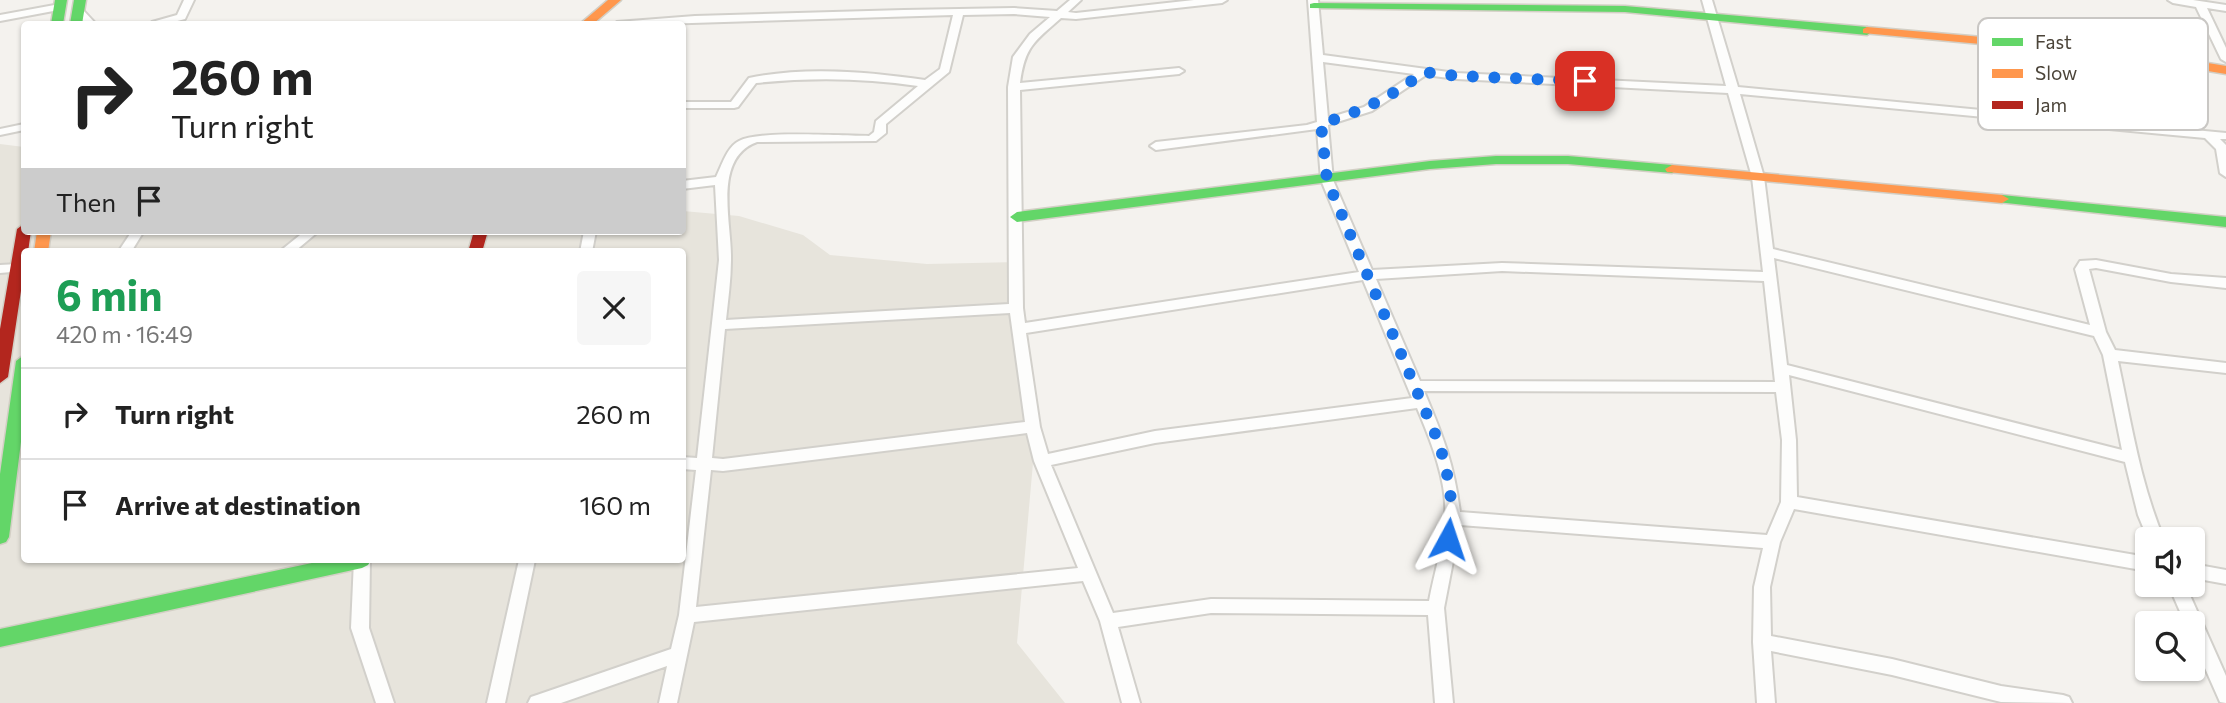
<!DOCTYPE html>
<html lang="en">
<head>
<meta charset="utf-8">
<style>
	:root { --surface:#fff; --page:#f6f6f6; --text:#222; --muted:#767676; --line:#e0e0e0 }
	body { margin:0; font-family:Commissioner,sans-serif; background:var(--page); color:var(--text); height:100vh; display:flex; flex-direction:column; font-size:26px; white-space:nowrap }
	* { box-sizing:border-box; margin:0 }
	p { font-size:23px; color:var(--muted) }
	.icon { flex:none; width:38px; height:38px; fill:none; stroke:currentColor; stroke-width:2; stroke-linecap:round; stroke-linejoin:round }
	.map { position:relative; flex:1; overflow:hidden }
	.details { position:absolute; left:21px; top:248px; width:665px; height:315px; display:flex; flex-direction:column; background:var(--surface); border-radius:7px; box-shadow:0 2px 5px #0004 }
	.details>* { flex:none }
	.guide { position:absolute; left:21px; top:21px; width:665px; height:214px; border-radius:7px; box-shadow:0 2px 5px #0004; background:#fff; color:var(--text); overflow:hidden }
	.controls { position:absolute; left:2135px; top:527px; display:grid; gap:14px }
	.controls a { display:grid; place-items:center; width:70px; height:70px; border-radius:7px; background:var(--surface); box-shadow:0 2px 5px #0004; font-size:35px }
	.pin { position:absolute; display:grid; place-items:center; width:60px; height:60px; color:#fff; margin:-30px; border-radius:14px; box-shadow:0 4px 10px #0006 }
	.me { position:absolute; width:77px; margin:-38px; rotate:5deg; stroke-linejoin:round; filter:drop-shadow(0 0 5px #0008) }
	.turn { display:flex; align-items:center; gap:24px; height:147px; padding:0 35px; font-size:32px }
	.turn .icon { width:91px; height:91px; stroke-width:2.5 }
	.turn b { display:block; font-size:49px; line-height:60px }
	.then { display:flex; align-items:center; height:66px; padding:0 35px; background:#0003; gap:14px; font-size:26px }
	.round { display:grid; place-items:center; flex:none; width:74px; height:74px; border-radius:7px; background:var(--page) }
	.head { display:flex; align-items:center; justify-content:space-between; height:119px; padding:0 35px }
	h1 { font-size:42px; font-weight:700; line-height:52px; color:#1e9e55 }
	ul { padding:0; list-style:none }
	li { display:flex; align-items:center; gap:21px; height:91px; padding:0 35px; border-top:2px solid var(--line) }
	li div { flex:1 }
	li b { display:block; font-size:26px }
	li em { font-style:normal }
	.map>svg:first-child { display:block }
	.residential { fill:#e7e4dc; fill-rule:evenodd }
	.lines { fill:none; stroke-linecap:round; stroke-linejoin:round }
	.street-casing { stroke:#d2d0cb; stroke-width:4 }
	.fast-casing { stroke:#d3cfc5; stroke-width:3 }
	.slow-casing { stroke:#d3cfc5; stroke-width:3 }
	.jam-casing { stroke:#d3cfc5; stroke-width:3 }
	.street { fill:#fdfdfc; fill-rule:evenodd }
	.fast { fill:#63d668; fill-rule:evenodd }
	.slow { fill:#ff974d; fill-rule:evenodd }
	.jam { fill:#b3261e; fill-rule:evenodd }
	.route { stroke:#1a73e8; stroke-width:12; stroke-dasharray:0 21.6 }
	.key { fill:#fff; stroke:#c9c7c4; stroke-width:2 }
	.key-label { font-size:19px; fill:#4b4439 }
</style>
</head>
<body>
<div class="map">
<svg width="2226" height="703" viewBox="0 0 2226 703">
	<rect width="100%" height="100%" fill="#f4f2ee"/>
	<path class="residential" d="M 0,144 L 24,147 L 24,231 L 682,231 L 683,211 L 739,216 L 803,235 L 830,255 L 927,264 L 1023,262 L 1016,358 L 1033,463 L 1017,643 L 1065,703 L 0,703 ZM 24,252 L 682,252 L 682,560 L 24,560 Z"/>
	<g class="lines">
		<g class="street-casing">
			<path id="street" d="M 184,0 L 194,0 L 185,19 L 166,24 L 151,24 L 152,22 L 177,15 Z
				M 1070,0 L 1081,0 L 1068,12 L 1076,13 L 1194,0 L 1227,0 L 1222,3 L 1076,19 L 1061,18 C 1034,42 1025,46 1020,83 L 1179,68 L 1184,71 L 1179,74 L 1020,90 L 1023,308 L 1025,323 L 1359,272 L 1321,180 L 1317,129 L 1156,150 L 1150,146 L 1156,142 L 1307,125 L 1317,122 L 1308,0 L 1318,0 L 1323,55 L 1456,73 L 1726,86 L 1702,0 L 1712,0 L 1738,87 L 2226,133 L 2226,139 L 2220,139 L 2226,145 L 2226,177 L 2220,173 L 2216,149 L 2205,138 L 1740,94 L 1764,177 L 1773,249 L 2090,325 L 2075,269 L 2080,261 L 2096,260 L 2171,274 L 2226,278 L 2226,288 L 2171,282 L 2096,268 L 2089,269 L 2106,332 L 2115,350 L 2226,363 L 2226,373 L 2118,361 C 2131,421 2140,483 2164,539 L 2148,539 L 2138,515 L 2125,462 L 1789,375 L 1796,440 L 1797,497 L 2147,557 L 2147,571 L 1794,509 L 1780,542 L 1770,587 L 1771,636 L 1892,659 L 2001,686 L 2063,695 L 2069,697 L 2072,703 L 2001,702 L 1892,675 L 1771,651 L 1775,703 L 1757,703 L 1753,642 L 1754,587 L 1763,548 L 1460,525 L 1444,608 L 1453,703 L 1435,703 L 1428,615 L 1211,613 L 1118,627 L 1140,703 L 1122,703 L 1100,621 L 1083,581 L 694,622 L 677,703 L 659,703 L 667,666 L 561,703 L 528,703 L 531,697 L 537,695 L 671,649 L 679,615 L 696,470 L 682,469 L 682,457 L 697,458 L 719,260 L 715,185 L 682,189 L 682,181 L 716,177 C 722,165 727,147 739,141 C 760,130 841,136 869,136 L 874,132 L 876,121 L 918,86 C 865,78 811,77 756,83 L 738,107 L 734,108 L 682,108 L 682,102 L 731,102 L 749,78 C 806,66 869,72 925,80 L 940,69 L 953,15 L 660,24 L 616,24 L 617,22 L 695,16 L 904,10 L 1014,8 L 1057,11 ZM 1014,14 L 1050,17 L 1030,34 L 1013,57 L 1008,87 L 1009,304 L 726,320 C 728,300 731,280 731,260 C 732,224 712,158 757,142 L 876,141 L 886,133 L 886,124 L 949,72 L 963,15 ZM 1323,62 L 1414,74 L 1364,107 L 1328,118 ZM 1426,75 L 1456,79 L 1728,93 L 1752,177 L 1763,272 L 1502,263 L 1372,270 L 1333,180 L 1328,125 L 1372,111 ZM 1774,258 L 2094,336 L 2103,355 L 2122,450 L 1787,365 ZM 1502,271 L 1764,281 L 1775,382 L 1420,381 L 1376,279 ZM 1363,280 L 1412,398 L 1155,431 L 1048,454 L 1040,427 L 1026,333 ZM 1010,313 L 1025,422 L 723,459 L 712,458 L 725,329 ZM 1424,391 L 1776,392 L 1782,440 L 1781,502 L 1767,535 L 1460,512 C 1454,464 1443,436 1424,391 ZM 1417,408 C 1431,441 1448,483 1445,519 C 1443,546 1434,574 1429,601 L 1211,599 L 1113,613 L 1051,465 L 1155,443 ZM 1027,433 L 1034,461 L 1078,568 L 696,607 L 711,470 L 723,471 Z
				M 2168,0 L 2193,0 L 2226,5 L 2226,11 L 2207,8 L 2226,48 L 2226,62 L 2221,59 L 2196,7 L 2173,3 Z
				M 60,4 L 64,5 L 64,9 L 0,21 L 0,15 Z
				M 78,8 L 82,9 L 96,24 L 86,24 L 73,11 Z
				M 24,124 L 24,130 L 0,135 L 0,129 Z
				M 132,231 L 144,231 L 131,252 L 118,252 Z
				M 305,231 L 319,231 L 294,252 L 279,252 Z
				M 584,231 L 596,231 L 592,252 L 580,252 Z
				M 18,264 L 23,265 L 24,268 L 23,271 L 0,273 L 0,265 Z
				M 354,560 L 370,560 L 369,628 L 394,703 L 376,703 L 351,628 Z
				M 519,560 L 535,560 L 505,703 L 487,703 Z
				M 2193,564 L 2226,570 L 2226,584 L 2193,578 Z
				M 2168,584 L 2185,584 L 2226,676 L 2226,703 L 2220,702 L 2193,641 L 2193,623 L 2185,623 Z"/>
		</g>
		<g class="fast-casing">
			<path id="fast" d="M 55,0 L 67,0 L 63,24 L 51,24 Z
				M 74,0 L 86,0 L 82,24 L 70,24 Z
				M 1314,3 L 1625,6 L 1867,27 L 1873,31 L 1867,35 L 1625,12 L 1310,8 L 1310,4 Z
				M 1496,156 L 1568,156 L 1672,165 L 1679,169 L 1672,173 L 1568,164 L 1496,164 L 1430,169 L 1017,222 L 1010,217 L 1017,212 L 1430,161 Z
				M 2002,195 L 2226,217 L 2226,227 L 1997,202 L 1995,199 Z
				M 24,355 L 24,418 L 9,537 L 6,542 L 0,544 L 0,474 L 16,361 Z
				M 326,560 L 371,560 L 368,565 L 362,568 L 0,647 L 0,629 Z"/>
		</g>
		<g class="slow-casing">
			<path id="slow" d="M 608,0 L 621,0 L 593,24 L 580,24 Z
				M 1867,27 L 2130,50 L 2226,66 L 2226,74 L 2130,58 L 1863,33 L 1863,29 Z
				M 1672,165 L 2002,195 L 2009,199 L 2002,203 L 1667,172 L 1665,169 Z
				M 37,231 L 51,231 L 48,252 L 34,252 Z"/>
		</g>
		<g class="jam-casing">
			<path id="jam" d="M 24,224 L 24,231 L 31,231 L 28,252 L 24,252 L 24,271 L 8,377 L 0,383 L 0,329 L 17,229 Z
				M 474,231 L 488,231 L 482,252 L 468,252 Z"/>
		</g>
		<use href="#street" class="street"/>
		<use href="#fast" class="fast"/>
		<use href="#slow" class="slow"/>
		<use href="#jam" class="jam"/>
	</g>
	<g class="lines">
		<path class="route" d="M 1448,539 C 1456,506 1448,475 1439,443 L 1327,180 L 1321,124 C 1363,110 1388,99 1424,72 L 1457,76 L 1585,81"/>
	</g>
	<rect x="1978" y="18" width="230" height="112" rx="10" class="key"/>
	<rect x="1992" y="38" width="31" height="8" fill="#63d668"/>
	<rect x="1992" y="69" width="31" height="9" fill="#ff974d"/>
	<rect x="1992" y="101" width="31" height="8" fill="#b3261e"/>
	<g class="key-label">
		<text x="2035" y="49">Fast</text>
		<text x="2035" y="80">Slow</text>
		<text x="2035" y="112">Jam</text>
	</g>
</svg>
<div class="controls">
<a><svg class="icon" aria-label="sound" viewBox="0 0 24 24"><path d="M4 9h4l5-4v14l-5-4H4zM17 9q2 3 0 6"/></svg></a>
<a><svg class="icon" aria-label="search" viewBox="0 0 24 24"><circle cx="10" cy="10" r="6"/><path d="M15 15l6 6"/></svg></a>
</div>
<div class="pin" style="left:1585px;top:81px;background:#d93025"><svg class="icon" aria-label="arrive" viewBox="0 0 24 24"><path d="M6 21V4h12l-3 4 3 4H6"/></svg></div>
<svg class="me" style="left:1448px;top:539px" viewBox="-20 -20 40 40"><path d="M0-17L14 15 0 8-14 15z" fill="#1a73e8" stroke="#fff" stroke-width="4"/></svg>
<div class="guide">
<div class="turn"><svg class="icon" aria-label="right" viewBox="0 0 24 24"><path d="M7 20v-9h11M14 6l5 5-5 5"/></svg><div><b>260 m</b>Turn right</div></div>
<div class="then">Then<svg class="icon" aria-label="arrive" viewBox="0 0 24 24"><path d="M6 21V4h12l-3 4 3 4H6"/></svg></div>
</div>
<section class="details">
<div class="head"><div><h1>6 min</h1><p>420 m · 16:49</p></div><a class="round"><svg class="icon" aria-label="close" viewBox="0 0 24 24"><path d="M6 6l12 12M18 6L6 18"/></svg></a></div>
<ul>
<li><svg class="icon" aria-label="right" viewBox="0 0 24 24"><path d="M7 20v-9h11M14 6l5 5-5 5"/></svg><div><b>Turn right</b></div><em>260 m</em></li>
<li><svg class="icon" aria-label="arrive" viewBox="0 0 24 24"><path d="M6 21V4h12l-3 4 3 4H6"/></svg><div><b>Arrive at destination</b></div><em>160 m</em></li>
</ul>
</section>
</div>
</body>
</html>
